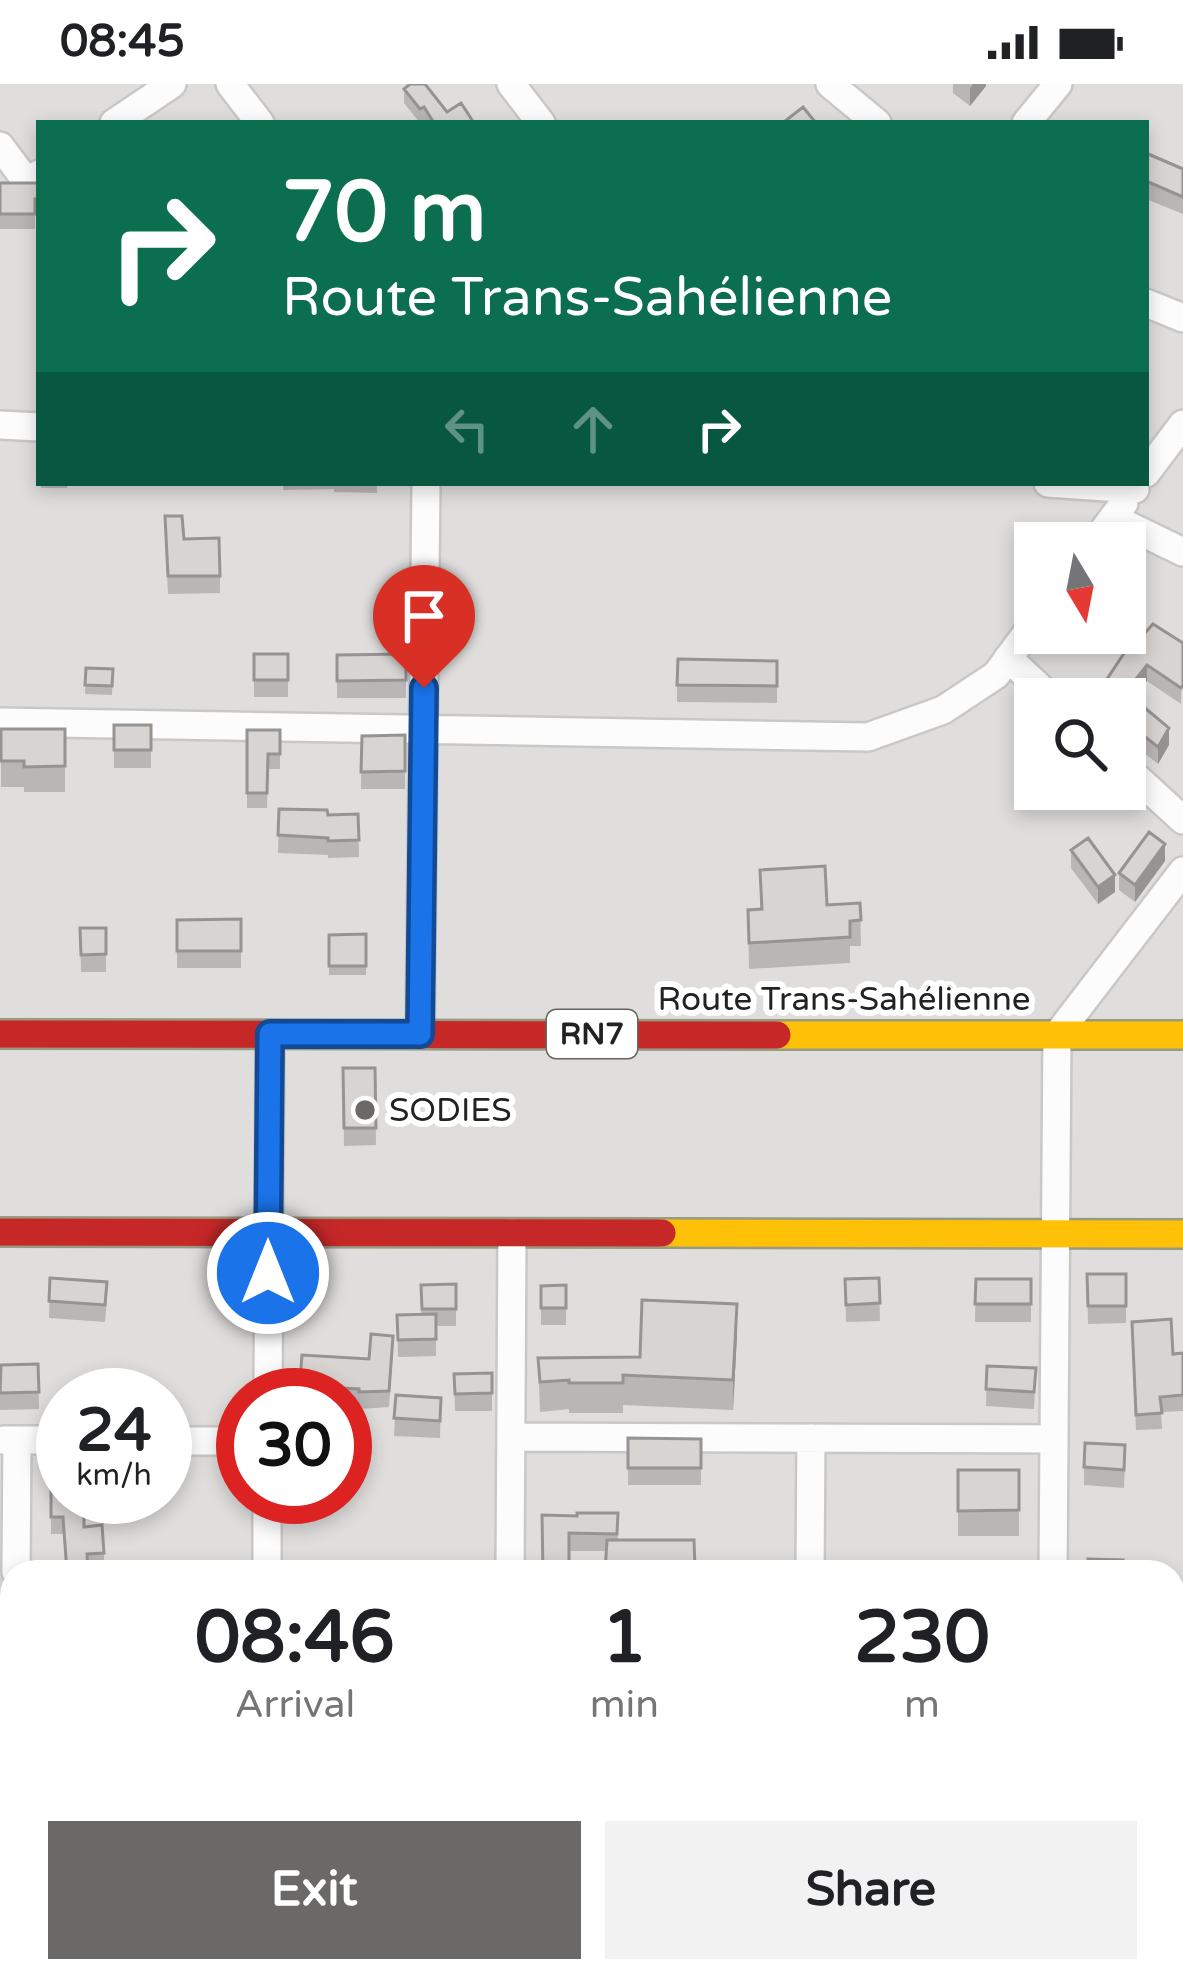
<!DOCTYPE html>
<html lang="en">
<head>
<meta charset="utf-8">
<style>
	:root { --surface:#fff; --page:#f2f2f2; --text:#202124; --muted:#757577; --accent:#6a6968 }
	body { margin:0; font-family:"Varela Round",sans-serif; background:var(--page); color:var(--text); height:100vh; display:flex; flex-direction:column; font-size:45px; white-space:nowrap }
	* { box-sizing:border-box; margin:0 }
	p { font-size:39px; color:var(--muted) }
	.icon { flex:none; width:66px; height:66px; fill:none; stroke:currentColor; stroke-width:2; stroke-linecap:round; stroke-linejoin:round }
	.map { position:relative; flex:1; overflow:hidden }
	.side { position:absolute; left:0px; top:1476px; width:1185px; height:423px; display:flex; flex-direction:column; background:var(--surface); border-radius:36px 36px 0 0; box-shadow:0 6px 18px #0003 }
	.side>* { flex:none }
	.banner { position:absolute; left:36px; top:36px; width:1113px; height:366px; border-radius:0px; box-shadow:0 6px 18px #0003; background:#0b6e4f; color:#fff; overflow:hidden }
	.needle { width:78px; rotate:170deg }
	.fabs { position:absolute; left:1014px; top:438px; display:grid; gap:24px }
	.fabs a { display:grid; place-items:center; width:132px; height:132px; border-radius:0px; background:var(--surface); box-shadow:0 6px 18px #0003; font-size:60px }
	.speed { position:absolute; left:36px; top:1284px; display:flex; gap:24px; font-size:60px; font-weight:700; text-align:center }
	.speed>* { display:grid; place-content:center; width:156px; height:156px; border-radius:50%; background:var(--surface); box-shadow:0 6px 18px #0003; line-height:1 }
	.speed small { font-size:30px; font-weight:400 }
	.speed .limit { border:18px solid #d22; background:#fff; color:#111 }
	.pin { position:absolute; display:grid; place-items:center; width:102px; height:102px; color:#fff; margin:-123px -51px; border-radius:50% 50% 50% 0; rotate:-45deg; box-shadow:0 0 12px #0007 }
	.pin .icon { rotate:45deg }
	.me { position:absolute; width:132px; margin:-66px; rotate:0deg; stroke-linejoin:round; filter:drop-shadow(0 0 9px #0008) }
	.turn { display:flex; align-items:center; gap:42px; height:252px; padding:0 48px; font-size:54px }
	.turn .icon { width:156px; height:156px; stroke-width:2.5 }
	.turn b { display:block; font-size:84px; line-height:102px }
	.lanes { display:flex; align-items:center; height:114px; padding:0 48px; background:#0003; justify-content:center; gap:60px; direction:ltr }
	.lanes .off { opacity:.35 }
	.eta { display:flex; justify-content:space-evenly; align-items:center; height:204px; text-align:center }
	.eta b { font-size:72px; font-weight:800; line-height:84px }
	.button { display:flex; gap:24px; margin-top:auto; padding:24px 48px }
	.button a { flex:1; height:138px; border-radius:0px; background:var(--accent); color:#fff; font-size:48px; font-weight:800; line-height:138px; text-align:center }
	.button a+a { background:var(--page); color:var(--text) }
	.status { display:flex; justify-content:space-between; align-items:center; height:84px; padding:0 60px; background:var(--surface); direction:ltr }
	.status svg { height:33px; fill:currentColor }
	.map>svg:first-child { display:block }
	.residential { fill:#dfdedc; fill-rule:evenodd }
	.lines { fill:none; stroke-linecap:round; stroke-linejoin:round }
	.street-casing { stroke:#c9c8c7; stroke-width:32 }
	.slow-casing { stroke:#999a82; stroke-width:32 }
	.jam-casing { stroke:#999a82; stroke-width:32 }
	.street { stroke:#fdfcfc; stroke-width:27 }
	.slow { stroke:#ffc107; stroke-width:27 }
	.jam { stroke:#c62828; stroke-width:27 }
	.wall { fill:#b9b6b5 }
	.shaded-wall { fill:#969493 }
	.building { fill:#d7d4d2; stroke:#969493; stroke-width:3 }
	.route-casing { stroke:#114b97; stroke-width:30 }
	.route { stroke:#1a73e8; stroke-width:21 }
	.poi-dot { fill:#6a6968; stroke:#fff; stroke-width:4.5 }
	.labels { text-anchor:middle; dominant-baseline:central; stroke-width:12; stroke-linejoin:round; paint-order:stroke }
	.shield { fill:#fff; stroke:#646464; stroke-width:3 }
	.shield-label { font-size:30px; font-weight:bold; fill:#222 }
	.street-label { font-size:33px; fill:#222; stroke:#fff }
	.poi-label { font-size:33px; fill:#222; stroke:#fff; text-anchor:start }
</style>
</head>
<body>
<div class="status"><b>08:45</b><svg viewBox="0 0 49 12"><path d="M0 12V9h3v3zM5 12V6h3v6zM10 12V3h3v9zM15 12V0h3v12zM26 1h20v11H26zM47 4h2v5h-2z"/></svg></div>
<div class="map">
<svg width="1183" height="1898" viewBox="0 0 1183 1898">
	<rect width="100%" height="100%" fill="#f0eeeb"/>
	<path class="residential" d="M 0,0 L 1183,0 L 1183,1898 L 0,1898 ZM 39,39 L 1146,39 L 1146,399 L 39,399 ZM 1035,459 L 1125,459 L 1125,549 L 1035,549 ZM 1035,615 L 1125,615 L 1125,705 L 1035,705 ZM 63,1311 L 165,1311 L 165,1413 L 63,1413 ZM 243,1311 L 345,1311 L 345,1413 L 243,1413 ZM 12,1488 L 1173,1488 L 1173,1887 L 12,1887 Z"/>
	<g class="lines">
		<g class="street-casing">
			<path id="street" d="M 230,0 L 260,39
				M 511,0 L 541,39
				M 830,0 L 877,39
				M 114,39 L 172,0
				M 1026,39 L 1058,0
				M 0,62 L 27,98 L 39,90
				M 1146,219 L 1183,234
				M 0,341 L 39,343
				M 1146,389 L 1183,340
				M 1048,399 L 1135,405
				M 1113,434 L 1183,468
				M 1094,459 L 1124,419
				M 1008,574 L 1052,615
				M 0,638 L 868,653 L 943,626 L 996,591 L 1035,538
				M 1125,683 L 1183,736
				M 420,950 L 426,399
				M 268,1311 L 270,950
				M 511,1353 L 1054,1355
				M 4,1356 L 63,1356
				M 165,1357 L 243,1357
				M 16,1488 L 17,1356
				M 267,1488 L 267,1413
				M 510,1488 L 512,1149
				M 810,1488 L 811,1354
				M 1053,1488 L 1057,951 L 1183,787
				M 0,1593 L 12,1593
				M 1173,1594 L 1183,1594
				M 0,1811 L 12,1811
				M 1173,1815 L 1183,1816
				M 265,1898 L 265,1887
				M 504,1898 L 504,1887
				M 1051,1898 L 1051,1887"/>
		</g>
		<g class="slow-casing">
			<path id="slow" d="M 777,951 L 1183,951
				M 662,1149 L 1183,1150"/>
		</g>
		<g class="jam-casing">
			<path id="jam" d="M 0,950 L 777,951
				M 0,1148 L 662,1149"/>
		</g>
		<use href="#street" class="street"/>
		<use href="#slow" class="slow"/>
		<use href="#jam" class="jam"/>
	</g>
	<path class="wall" d="M 953,0 L 986,0 L 986,2 L 970,22 L 953,9 Z
		M 404,5 L 447,28 L 474,39 L 425,39 L 424,37 L 420,39 L 404,19 Z
		M 1146,69 L 1183,85 L 1183,130 L 1146,115 Z
		M 0,99 L 39,99 L 39,131 L 35,130 L 35,145 L 0,145 Z
		M 41,399 L 67,399 L 67,404 L 41,404 Z
		M 283,399 L 377,399 L 377,409 L 334,408 L 334,405 L 283,406 Z
		M 165,450 L 220,492 L 220,509 L 168,510 Z
		M 1144,550 L 1183,559 L 1181,620 L 1147,597 L 1125,615 L 1103,615 L 1103,601 Z
		M 254,570 L 288,570 L 288,613 L 254,613 Z
		M 406,570 L 406,614 L 337,614 L 337,571 Z
		M 777,577 L 777,619 L 677,618 L 677,601 Z
		M 86,584 L 113,585 L 112,611 L 85,610 Z
		M 1125,637 L 1169,661 L 1158,680 L 1125,654 Z
		M 114,641 L 151,641 L 151,684 L 114,684 Z
		M 1,645 L 65,645 L 65,708 L 24,708 L 24,703 L 1,703 Z
		M 247,646 L 280,646 L 280,685 L 268,685 L 267,724 L 247,724 Z
		M 405,651 L 405,705 L 361,705 L 362,652 Z
		M 279,725 L 328,731 L 358,730 L 359,773 L 328,774 L 328,771 L 278,769 Z
		M 1071,766 L 1115,808 L 1098,820 L 1071,784 Z
		M 1165,777 L 1135,818 L 1119,806 L 1119,789 Z
		M 760,786 L 827,821 L 860,819 L 861,862 L 850,862 L 850,879 L 749,885 L 748,826 L 760,825 Z
		M 241,835 L 241,884 L 177,884 L 177,836 Z
		M 80,844 L 106,844 L 106,888 L 81,888 Z
		M 366,850 L 366,891 L 329,891 L 329,851 Z
		M 343,984 L 375,984 L 376,1061 L 344,1062 Z
		M 1087,1190 L 1126,1190 L 1126,1239 L 1088,1240 Z
		M 50,1194 L 107,1215 L 105,1238 L 49,1234 Z
		M 879,1194 L 880,1237 L 846,1238 L 845,1195 Z
		M 976,1195 L 1031,1195 L 1031,1238 L 975,1238 Z
		M 421,1201 L 456,1225 L 456,1242 L 436,1242 L 436,1272 L 398,1273 L 397,1231 L 421,1231 Z
		M 566,1201 L 566,1241 L 541,1241 L 541,1202 Z
		M 737,1250 L 733,1326 L 623,1321 L 623,1329 L 569,1329 L 569,1325 L 540,1328 L 538,1274 L 640,1273 Z
		M 1132,1253 L 1173,1270 L 1183,1269 L 1183,1327 L 1161,1328 L 1162,1345 L 1136,1346 Z
		M 393,1268 L 389,1323 L 359,1325 L 359,1322 L 345,1321 L 345,1311 L 296,1311 L 369,1275 Z
		M 38,1280 L 39,1325 L 0,1326 L 0,1285 Z
		M 987,1282 L 1036,1284 L 1034,1325 L 986,1322 Z
		M 492,1289 L 492,1327 L 455,1327 L 454,1290 Z
		M 396,1311 L 441,1314 L 440,1354 L 394,1352 Z
		M 628,1354 L 701,1355 L 701,1401 L 628,1401 Z
		M 1125,1379 L 1124,1404 L 1084,1401 L 1084,1383 Z
		M 958,1386 L 1019,1386 L 1019,1452 L 958,1452 Z
		M 51,1405 L 84,1443 L 104,1469 L 104,1487 L 66,1488 L 63,1450 L 51,1450 Z
		M 618,1429 L 618,1456 L 695,1484 L 695,1488 L 605,1488 L 606,1467 L 569,1467 L 543,1488 L 577,1432 Z
		M 1173,1688 L 1179,1688 L 1178,1731 L 1173,1731 Z
		M 940,1887 L 964,1887 L 963,1898 L 940,1898 Z"/>
	<path class="shaded-wall" d="M 973,0 L 986,0 L 986,2 L 970,22 L 970,4 Z
		M 1147,581 L 1147,597 L 1125,625 L 1125,615 L 1121,615 Z
		M 1169,644 L 1169,661 L 1158,680 L 1158,663 Z
		M 1165,760 L 1165,777 L 1135,818 L 1135,801 Z
		M 1115,791 L 1115,808 L 1098,820 L 1098,803 Z
		M 737,1220 L 737,1250 L 733,1326 L 733,1296 Z"/>
	<path class="building" d="M 410,0 L 425,0 L 447,28 L 461,19 L 474,39 L 434,39 L 424,23 L 420,25 L 404,5 Z
		M 803,23 L 816,39 L 785,39 L 784,38 Z
		M 1146,69 L 1183,85 L 1183,113 L 1146,97 Z
		M 0,99 L 39,99 L 39,115 L 35,115 L 35,130 L 0,130 Z
		M 165,432 L 182,432 L 184,455 L 219,454 L 220,492 L 168,492 Z
		M 1153,540 L 1183,559 L 1183,601 L 1181,604 L 1147,581 L 1121,614 L 1103,601 L 1139,547 L 1144,550 Z
		M 254,570 L 288,570 L 288,596 L 254,596 Z
		M 406,570 L 406,596 L 337,597 L 337,571 Z
		M 678,575 L 777,577 L 777,602 L 677,601 Z
		M 86,584 L 113,585 L 112,602 L 85,601 Z
		M 1139,619 L 1169,644 L 1158,663 L 1125,637 Z
		M 114,641 L 151,641 L 151,666 L 114,666 Z
		M 1,645 L 65,645 L 65,682 L 24,683 L 24,677 L 1,677 Z
		M 247,646 L 280,646 L 280,670 L 268,670 L 267,709 L 247,709 Z
		M 405,651 L 405,687 L 361,688 L 362,652 Z
		M 279,725 L 327,726 L 328,731 L 358,730 L 359,756 L 328,757 L 328,754 L 278,751 Z
		M 1149,748 L 1165,760 L 1135,801 L 1119,789 Z
		M 1088,754 L 1115,791 L 1098,803 L 1071,766 Z
		M 825,782 L 827,821 L 860,819 L 861,836 L 850,837 L 850,853 L 749,859 L 748,826 L 762,825 L 760,786 Z
		M 241,835 L 241,867 L 177,867 L 177,836 Z
		M 80,844 L 106,844 L 106,870 L 81,871 Z
		M 366,850 L 366,882 L 329,882 L 329,851 Z
		M 343,984 L 375,984 L 376,1044 L 344,1044 Z
		M 1087,1190 L 1126,1190 L 1126,1222 L 1088,1222 Z
		M 50,1194 L 107,1198 L 105,1221 L 49,1217 Z
		M 879,1194 L 880,1219 L 846,1221 L 845,1195 Z
		M 976,1195 L 1031,1195 L 1031,1220 L 975,1220 Z
		M 456,1200 L 456,1225 L 422,1225 L 421,1201 Z
		M 566,1201 L 566,1224 L 541,1224 L 541,1202 Z
		M 642,1216 L 737,1220 L 733,1296 L 623,1291 L 623,1299 L 569,1299 L 569,1296 L 540,1298 L 538,1274 L 640,1273 Z
		M 436,1230 L 436,1255 L 398,1256 L 397,1231 Z
		M 1171,1235 L 1173,1270 L 1183,1269 L 1183,1311 L 1160,1313 L 1162,1329 L 1136,1331 L 1132,1238 Z
		M 371,1250 L 393,1252 L 389,1307 L 359,1308 L 359,1305 L 325,1303 L 325,1311 L 296,1311 L 299,1310 L 302,1271 L 369,1275 Z
		M 38,1280 L 39,1308 L 0,1309 L 1,1281 Z
		M 987,1282 L 1036,1284 L 1034,1308 L 986,1305 Z
		M 492,1289 L 492,1309 L 455,1310 L 454,1290 Z
		M 396,1311 L 441,1314 L 440,1337 L 394,1334 Z
		M 628,1354 L 701,1355 L 701,1384 L 628,1384 Z
		M 1085,1359 L 1125,1361 L 1124,1386 L 1084,1383 Z
		M 958,1386 L 1019,1386 L 1019,1426 L 958,1427 Z
		M 51,1405 L 63,1405 L 63,1413 L 84,1413 L 84,1443 L 102,1441 L 104,1469 L 87,1470 L 88,1488 L 67,1488 L 63,1433 L 51,1433 Z
		M 577,1429 L 618,1429 L 617,1450 L 569,1449 L 569,1488 L 543,1488 L 542,1431 L 577,1432 Z
		M 607,1456 L 694,1456 L 695,1484 L 605,1488 Z
		M 1088,1475 L 1123,1476 L 1122,1488 L 1088,1488 Z
		M 1173,1688 L 1179,1688 L 1178,1714 L 1173,1714 Z
		M 157,1887 L 179,1887 L 179,1896 L 157,1896 Z
		M 364,1887 L 431,1887 L 430,1898 L 364,1897 Z
		M 940,1887 L 963,1887 L 963,1895 L 940,1894 Z"/>
	<g class="lines">
		<g class="route-casing">
			<path id="route" d="M 268,1189 L 270,950 L 420,950 L 424,604"/>
		</g>
		<use href="#route" class="route"/>
	</g>
	<circle class="poi-dot" cx="365" cy="1026" r="12"/>
	<g class="labels">
		<rect class="shield" x="547" y="926" width="90" height="48" rx="9"/>
		<g class="shield-label">
			<text x="592" y="950">RN7</text>
		</g>
		<g class="street-label">
			<text x="844" y="915">Route Trans-Sahélienne</text>
		</g>
		<g class="poi-label">
			<text x="389" y="1026">SODIES</text>
		</g>
	</g>
</svg>
<div class="fabs">
<a><svg class="needle" viewBox="-14 -14 28 28"><path d="M0-13l5 13h-10z" fill="#e53935"/><path d="M0 13l5-13h-10z" fill="#757577"/></svg></a>
<a><svg class="icon" aria-label="search" viewBox="0 0 24 24"><circle cx="10" cy="10" r="6"/><path d="M15 15l6 6"/></svg></a>
</div>
<div class="speed"><div>24<small>km/h</small></div><div class="limit">30</div></div>
<div class="pin" style="left:424px;top:604px;background:#d93025"><svg class="icon" aria-label="arrive" viewBox="0 0 24 24"><path d="M6 21V4h12l-3 4 3 4H6"/></svg></div>
<svg class="me" style="left:268px;top:1189px" viewBox="-20 -20 40 40"><circle r="17" fill="#1a73e8" stroke="#fff" stroke-width="3"/><path d="M0-11L8 9 0 5-8 9z" fill="#fff"/></svg>
<div class="banner">
<div class="turn"><svg class="icon" aria-label="right" viewBox="0 0 24 24"><path d="M7 20v-9h11M14 6l5 5-5 5"/></svg><div><b>70 m</b>Route Trans-Sahélienne</div></div>
<div class="lanes"><svg class="icon off" aria-label="left" viewBox="0 0 24 24"><path d="M17 20v-9H6M10 6l-5 5 5 5"/></svg><svg class="icon off" aria-label="ahead" viewBox="0 0 24 24"><path d="M12 20V5M6 11l6-6 6 6"/></svg><svg class="icon" aria-label="right" viewBox="0 0 24 24"><path d="M7 20v-9h11M14 6l5 5-5 5"/></svg></div>
</div>
<section class="side">
<div class="eta">
<div><b>08:46</b><p>Arrival</p></div>
<div><b>1</b><p>min</p></div>
<div><b>230</b><p>m</p></div>
</div>
<div class="button"><a>Exit</a><a>Share</a></div>
</section>
</div>
</body>
</html>
